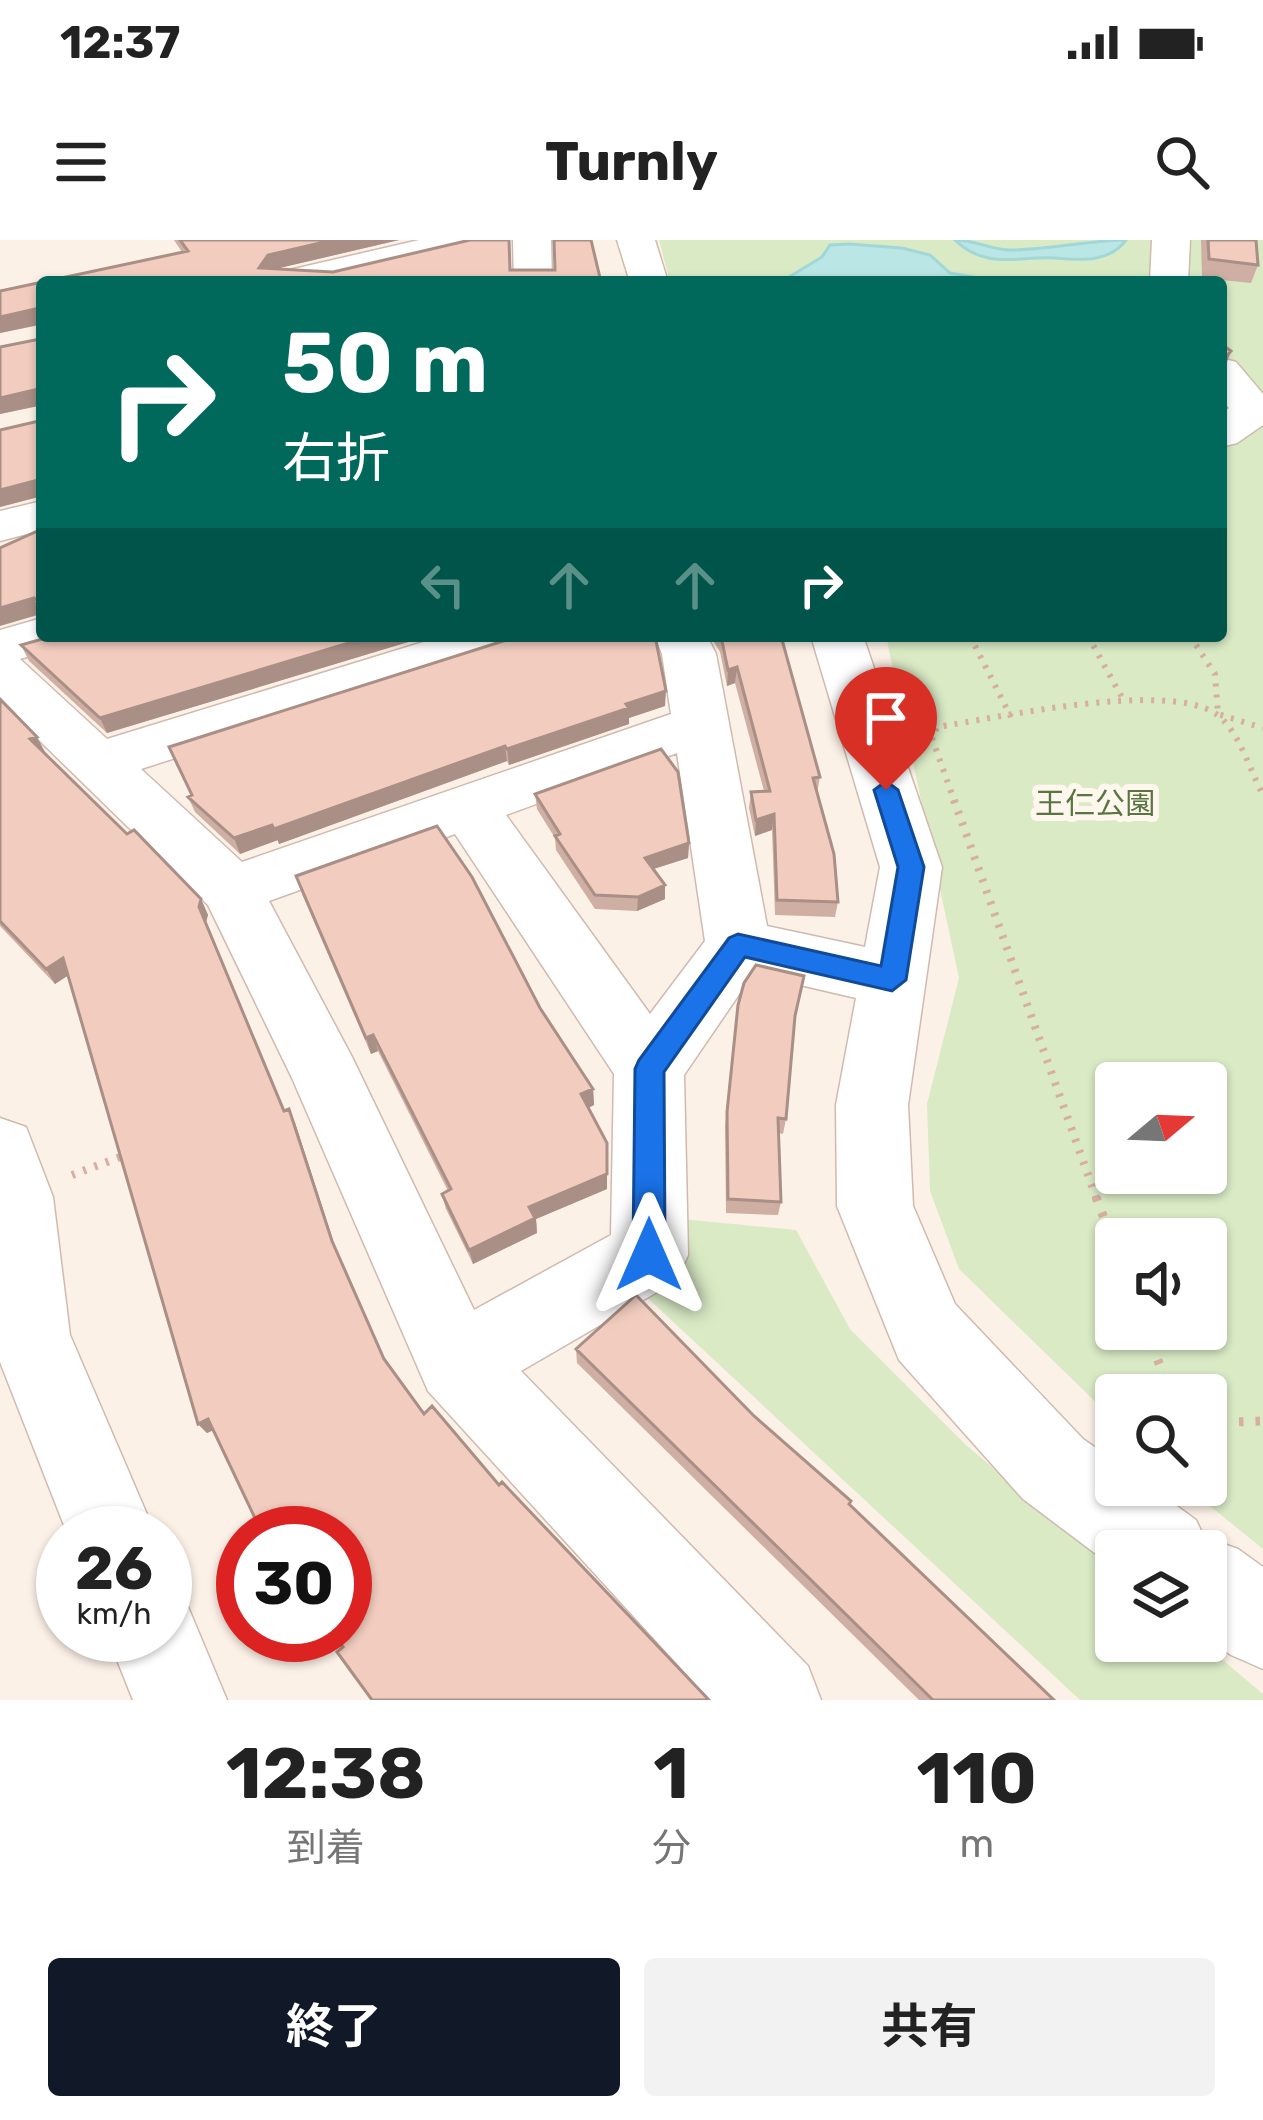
<!DOCTYPE html>
<html lang="ja">
<head>
<meta charset="utf-8">
<style>
	:root { --surface:#fff; --page:#f2f2f2; --text:#222; --muted:#767676; --accent:#111827 }
	body { margin:0; font-family:Rubik,"Noto Sans JP",sans-serif; background:var(--page); color:var(--text); height:100vh; display:flex; flex-direction:column; font-size:45px; white-space:nowrap }
	* { box-sizing:border-box; margin:0 }
	p { font-size:39px; color:var(--muted) }
	.icon { flex:none; width:66px; height:66px; fill:none; stroke:currentColor; stroke-width:2; stroke-linecap:round; stroke-linejoin:round }
	.map { position:relative; height:1460px; overflow:hidden }
	.details { display:flex; flex-direction:column; background:var(--surface); flex:1 }
	.details>* { flex:none }
	.hud { position:absolute; left:36px; top:36px; width:1191px; height:366px; border-radius:12px; box-shadow:0 3px 9px #0004; background:#00695c; color:#fff; overflow:hidden }
	.needle { width:78px; rotate:71deg }
	.controls { position:absolute; left:1095px; top:822px; display:grid; gap:24px }
	.controls a { display:grid; place-items:center; width:132px; height:132px; border-radius:12px; background:var(--surface); box-shadow:0 3px 9px #0004; font-size:60px }
	.speed { position:absolute; left:36px; top:1266px; display:flex; gap:24px; font-size:60px; font-weight:700; text-align:center }
	.speed>* { display:grid; place-content:center; width:156px; height:156px; border-radius:50%; background:var(--surface); box-shadow:0 3px 9px #0004; line-height:1 }
	.speed small { font-size:30px; font-weight:400 }
	.speed .limit { border:18px solid #d22; background:#fff; color:#111 }
	.pin { position:absolute; display:grid; place-items:center; width:102px; height:102px; color:#fff; margin:-123px -51px; border-radius:50% 50% 50% 0; rotate:-45deg; box-shadow:0 0 12px #0007 }
	.pin .icon { rotate:45deg }
	.me { position:absolute; width:132px; margin:-66px; rotate:0deg; stroke-linejoin:round; filter:drop-shadow(0 0 9px #0008) }
	.turn { display:flex; align-items:center; gap:42px; height:252px; padding:0 48px; font-size:54px }
	.turn .icon { width:156px; height:156px; stroke-width:2.5 }
	.turn b { display:block; font-size:84px; line-height:102px }
	.lanes { display:flex; align-items:center; height:114px; padding:0 48px; background:#0003; justify-content:center; gap:60px; direction:ltr }
	.lanes .off { opacity:.35 }
	.eta { display:flex; justify-content:space-evenly; align-items:center; height:204px; text-align:center }
	.eta b { font-size:72px; font-weight:700; line-height:84px }
	.action { display:flex; gap:24px; margin-top:auto; padding:24px 48px }
	.action a { flex:1; height:138px; border-radius:12px; background:var(--accent); color:#fff; font-size:48px; font-weight:700; line-height:138px; text-align:center }
	.action a+a { background:var(--page); color:var(--text) }
	.status { display:flex; justify-content:space-between; align-items:center; height:84px; padding:0 60px; background:var(--surface); direction:ltr }
	.status svg { height:33px; fill:currentColor }
	header { display:flex; justify-content:space-between; align-items:center; height:156px; padding:0 48px; background:var(--surface); font-size:54px; font-weight:700 }
	.map>svg:first-child { display:block }
	.green { fill:#d9eac5; fill-rule:evenodd }
	.water { fill:#bbe6e6; stroke:#a2d7d8; stroke-width:3 }
	.lines { fill:none; stroke-linecap:round; stroke-linejoin:round }
	.minor-casing { stroke:#d0baaf; stroke-width:3 }
	.path-far2 { stroke:#d7afa2; stroke-width:6; stroke-dasharray:3 8; stroke-linecap:butt }
	.path-far1 { stroke:#d7afa2; stroke-width:8; stroke-dasharray:3 9; stroke-linecap:butt }
	.path { stroke:#d7afa2; stroke-width:9; stroke-dasharray:4.5 12; stroke-linecap:butt }
	.minor { fill:#fff; fill-rule:evenodd }
	.wall { fill:#cfafa4 }
	.shaded-wall { fill:#a98f86 }
	.building { fill:#f1ccbf; stroke:#a98f86; stroke-width:3 }
	.route { fill:#1a73e8; stroke:#114b97; stroke-width:3 }
	.labels { text-anchor:middle; dominant-baseline:central; stroke-width:12; stroke-linejoin:round; paint-order:stroke }
	.park-label { font-size:30px; fill:#587641; stroke:#fff6ee }
</style>
</head>
<body>
<div class="status"><b>12:37</b><svg viewBox="0 0 49 12"><path d="M0 12V9h3v3zM5 12V6h3v6zM10 12V3h3v9zM15 12V0h3v12zM26 1h20v11H26zM47 4h2v5h-2z"/></svg></div>
<header><svg class="icon" aria-label="menu" viewBox="0 0 24 24"><path d="M4 6h16M4 12h16M4 18h16"/></svg>Turnly<svg class="icon" aria-label="search" viewBox="0 0 24 24"><circle cx="10" cy="10" r="6"/><path d="M15 15l6 6"/></svg></header>
<div class="map">
<svg width="1263" height="1460" viewBox="0 0 1263 1460">
	<rect width="100%" height="100%" fill="#fcf1e7"/>
	<path class="green" d="M 659,0 L 1263,0 L 1263,1309 L 1184,1245 L 1206,1245 L 1206,1155 L 1116,1155 L 1116,1182 L 959,1029 L 930,951 L 927,864 L 959,738 L 886,396 L 1221,396 L 1221,42 L 670,42 ZM 1116,843 L 1206,843 L 1206,933 L 1116,933 ZM 1116,999 L 1206,999 L 1206,1089 L 1116,1089 Z
		M 671,978 L 796,990 L 850,1089 L 966,1205 L 1116,1331 L 1116,1401 L 1200,1401 L 1263,1454 L 1263,1460 L 1080,1460 L 641,1052 Z"/>
	<path class="water" d="M 955,0 C 976,0 991,10 1011,10 C 1051,10 1089,0 1126,0 C 1109,23 1081,20 1055,18 C 1018,16 986,30 955,0 Z
		M 849,4 L 902,8 L 930,15 L 950,33 L 1001,42 L 781,42 L 822,17 L 830,5 Z"/>
	<g class="lines">
		<g class="minor-casing">
			<path id="minor" d="M 419,0 L 486,0 L 480,8 L 335,42 L 267,42 L 272,34 Z
				M 513,0 L 551,0 L 552,42 L 514,42 Z
				M 617,0 L 655,0 L 668,42 L 630,42 Z
				M 1152,0 L 1190,0 L 1188,42 L 1150,42 Z
				M 1221,118 L 1236,122 L 1263,154 L 1263,185 L 1237,203 L 1221,207 L 1221,174 L 1229,168 L 1221,159 Z
				M 42,261 L 42,290 L 0,301 L 0,271 Z
				M 42,378 L 42,396 L 68,396 L 61,407 L 20,419 L 107,499 L 443,396 L 526,396 L 519,408 L 141,529 L 242,622 L 671,474 L 662,414 L 655,396 L 707,396 L 716,414 L 767,686 L 865,707 L 880,627 L 811,396 L 863,396 L 942,627 L 908,865 L 913,966 L 955,1064 L 1083,1199 L 1116,1222 L 1116,1245 L 1148,1245 L 1196,1280 L 1204,1297 L 1238,1309 L 1263,1327 L 1263,1429 L 1231,1415 L 1206,1397 L 1206,1311 L 1116,1311 L 1116,1329 L 1023,1259 L 899,1120 L 837,966 L 836,865 L 856,758 L 753,734 L 684,835 L 688,1015 L 676,1041 L 521,1131 L 808,1426 L 821,1460 L 710,1460 L 428,1151 L 292,838 L 208,665 L 0,462 L 0,390 ZM 677,513 L 705,701 L 650,774 L 506,575 ZM 455,594 L 614,834 L 611,995 L 474,1070 L 352,817 L 269,661 Z
				M 0,878 L 26,887 L 53,957 L 70,1095 L 155,1293 L 67,1293 L 0,1122 Z
				M 165,1354 L 186,1362 L 227,1460 L 133,1460 L 107,1395 L 165,1395 Z"/>
		</g>
		<path class="path-far2" d="M 970,396 L 1011,477
			M 1088,396 L 1124,461
			M 1190,396 L 1215,434 L 1218,474 L 1263,488
			M 955,563 L 932,498 L 937,487 C 997,478 1167,440 1216,474 C 1239,490 1250,531 1263,555"/>
		<path class="path-far1" d="M 954,560 L 1097,960
			M 72,935 L 126,915"/>
		<path class="path" d="M 1096,957 L 1116,1010
			M 1146,1089 L 1171,1155
			M 1206,1183 L 1263,1181"/>
		<use href="#minor" class="minor"/>
	</g>
	<path class="wall" d="M 174,0 L 399,0 L 275,29 L 333,32 L 511,30 L 601,42 L 42,42 L 42,256 L 0,267 L 0,190 L 39,181 L 39,166 L 0,174 L 0,107 L 40,99 L 40,85 L 0,93 L 0,51 L 182,12 Z
		M 1201,0 L 1256,0 L 1258,25 L 1251,43 L 1202,38 Z
		M 428,396 L 107,493 L 29,421 L 21,405 Z
		M 710,396 L 781,396 L 820,537 L 817,553 L 838,662 L 835,677 L 775,675 L 772,590 L 755,596 L 749,568 L 751,552 L 764,551 L 735,443 L 727,446 L 720,412 Z
		M 0,459 L 37,497 L 44,513 L 127,594 L 201,659 L 208,675 L 206,682 L 284,871 L 289,869 L 295,883 L 337,1013 L 343,1407 L 213,1190 L 207,1193 L 198,1184 L 68,735 L 55,744 L 0,686 Z
		M 665,466 L 629,478 L 629,484 L 509,525 L 507,521 L 279,604 L 278,600 L 240,614 L 195,572 L 188,557 L 191,555 L 169,507 Z
		M 535,554 L 689,603 L 688,618 L 653,629 L 665,659 L 637,671 L 595,669 L 556,610 L 555,598 L 537,569 Z
		M 296,636 L 540,768 L 593,849 L 594,865 L 588,868 L 607,949 L 536,979 L 537,993 L 473,1024 L 446,969 L 442,954 L 448,951 L 378,811 L 371,814 L 302,654 Z
		M 738,765 L 786,879 L 783,894 L 779,893 L 781,962 L 778,975 L 726,973 L 725,886 Z
		M 576,1109 L 754,1176 L 1054,1460 L 919,1460 L 577,1123 Z"/>
	<path class="shaded-wall" d="M 333,0 L 399,0 L 271,30 L 259,28 L 268,15 Z
		M 39,68 L 42,84 L 0,93 L 0,77 Z
		M 1231,111 L 1221,138 L 1221,122 Z
		M 39,149 L 42,165 L 0,174 L 0,158 Z
		M 42,239 L 42,256 L 0,267 L 0,250 Z
		M 34,358 L 41,374 L 0,386 L 0,368 Z
		M 372,396 L 428,396 L 107,493 L 100,478 Z
		M 737,427 L 735,443 L 727,446 L 728,430 Z
		M 666,451 L 665,466 L 629,478 L 629,484 L 509,525 L 507,509 L 626,464 Z
		M 37,497 L 45,512 L 38,515 L 30,499 Z
		M 505,506 L 507,521 L 279,604 L 274,589 Z
		M 774,574 L 772,590 L 755,596 L 756,580 Z
		M 272,585 L 278,600 L 240,614 L 234,598 Z
		M 689,603 L 688,618 L 644,632 L 645,618 Z
		M 665,645 L 665,659 L 637,671 L 638,657 Z
		M 201,659 L 208,675 L 206,682 L 199,667 Z
		M 63,718 L 72,733 L 55,744 L 46,729 Z
		M 373,795 L 378,811 L 371,814 L 366,798 Z
		M 593,849 L 594,865 L 582,871 L 581,854 Z
		M 289,869 L 295,883 L 337,1013 L 332,1001 Z
		M 607,903 L 607,949 L 536,979 L 537,993 L 473,1024 L 469,1010 Z
		M 208,1179 L 216,1189 L 207,1193 L 198,1184 Z"/>
	<path class="building" d="M 180,0 L 333,0 L 268,15 L 259,28 L 333,32 L 470,0 L 509,0 L 510,30 L 555,30 L 554,0 L 591,0 L 601,42 L 42,42 L 42,239 L 0,250 L 0,190 L 39,181 L 39,149 L 0,158 L 0,107 L 40,99 L 39,68 L 0,77 L 0,51 L 188,11 Z
		M 1208,0 L 1256,0 L 1258,25 L 1209,19 Z
		M 1221,104 L 1231,111 L 1221,122 Z
		M 42,289 L 42,376 L 39,376 L 39,362 L 34,358 L 0,368 L 0,308 Z
		M 53,396 L 372,396 L 100,478 L 21,405 Z
		M 519,396 L 655,396 L 666,451 L 626,464 L 629,468 L 507,509 L 505,506 L 274,589 L 272,585 L 234,598 L 188,557 L 192,555 L 169,507 Z
		M 721,396 L 781,396 L 820,537 L 813,538 L 834,614 L 838,662 L 777,660 L 774,574 L 756,580 L 751,552 L 770,551 L 737,427 L 728,430 Z
		M 0,459 L 37,497 L 30,499 L 127,594 L 134,590 L 201,659 L 199,667 L 284,871 L 289,869 L 332,1001 L 384,1119 L 424,1174 L 432,1166 L 499,1245 L 502,1242 L 709,1460 L 372,1460 L 337,1412 L 343,1407 L 334,1395 L 345,1395 L 345,1293 L 262,1293 L 208,1179 L 198,1184 L 63,718 L 46,729 L 0,681 Z
		M 661,509 L 678,532 L 689,603 L 645,618 L 665,645 L 638,657 L 595,655 L 555,596 L 560,594 L 535,554 Z
		M 437,586 L 472,637 L 540,768 L 593,849 L 581,854 L 607,903 L 607,934 L 529,967 L 535,978 L 469,1010 L 442,954 L 451,949 L 373,795 L 366,798 L 296,636 Z
		M 756,725 L 804,736 L 795,776 L 786,879 L 778,878 L 781,962 L 728,959 L 727,872 L 738,765 L 744,743 Z
		M 636,1055 L 754,1176 L 851,1261 L 849,1264 L 1054,1460 L 933,1460 L 576,1109 Z"/>
	<path class="route" d="M 886,541 L 898,550 L 924,627 L 906,740 L 892,751 L 745,717 L 664,832 L 665,1015 L 661,1026 L 649,1030 L 638,1026 L 633,1015 L 635,829 L 639,820 L 729,698 L 738,694 L 881,726 L 898,627 L 874,550 Z"/>
	<g class="labels">
		<g class="park-label">
			<text x="1095" y="564">王仁公園</text>
		</g>
	</g>
</svg>
<div class="controls">
<a><svg class="needle" viewBox="-14 -14 28 28"><path d="M0-13l5 13h-10z" fill="#e53935"/><path d="M0 13l5-13h-10z" fill="#767676"/></svg></a>
<a><svg class="icon" aria-label="sound" viewBox="0 0 24 24"><path d="M4 9h4l5-4v14l-5-4H4zM17 9q2 3 0 6"/></svg></a>
<a><svg class="icon" aria-label="search" viewBox="0 0 24 24"><circle cx="10" cy="10" r="6"/><path d="M15 15l6 6"/></svg></a>
<a><svg class="icon" aria-label="layers" viewBox="0 0 24 24"><path d="M12 4l9 5-9 5-9-5zM3 14l9 5 9-5"/></svg></a>
</div>
<div class="speed"><div>26<small>km/h</small></div><div class="limit">30</div></div>
<div class="pin" style="left:886px;top:550px;background:#d93025"><svg class="icon" aria-label="arrive" viewBox="0 0 24 24"><path d="M6 21V4h12l-3 4 3 4H6"/></svg></div>
<svg class="me" style="left:649px;top:1015px" viewBox="-20 -20 40 40"><path d="M0-17L14 15 0 8-14 15z" fill="#1a73e8" stroke="#fff" stroke-width="4"/></svg>
<div class="hud">
<div class="turn"><svg class="icon" aria-label="right" viewBox="0 0 24 24"><path d="M7 20v-9h11M14 6l5 5-5 5"/></svg><div><b>50 m</b>右折</div></div>
<div class="lanes"><svg class="icon off" aria-label="left" viewBox="0 0 24 24"><path d="M17 20v-9H6M10 6l-5 5 5 5"/></svg><svg class="icon off" aria-label="ahead" viewBox="0 0 24 24"><path d="M12 20V5M6 11l6-6 6 6"/></svg><svg class="icon off" aria-label="ahead" viewBox="0 0 24 24"><path d="M12 20V5M6 11l6-6 6 6"/></svg><svg class="icon" aria-label="right" viewBox="0 0 24 24"><path d="M7 20v-9h11M14 6l5 5-5 5"/></svg></div>
</div>
</div>
<section class="details">
<div class="eta">
<div><b>12:38</b><p>到着</p></div>
<div><b>1</b><p>分</p></div>
<div><b>110</b><p>m</p></div>
</div>
<div class="action"><a>終了</a><a>共有</a></div>
</section>
</body>
</html>
